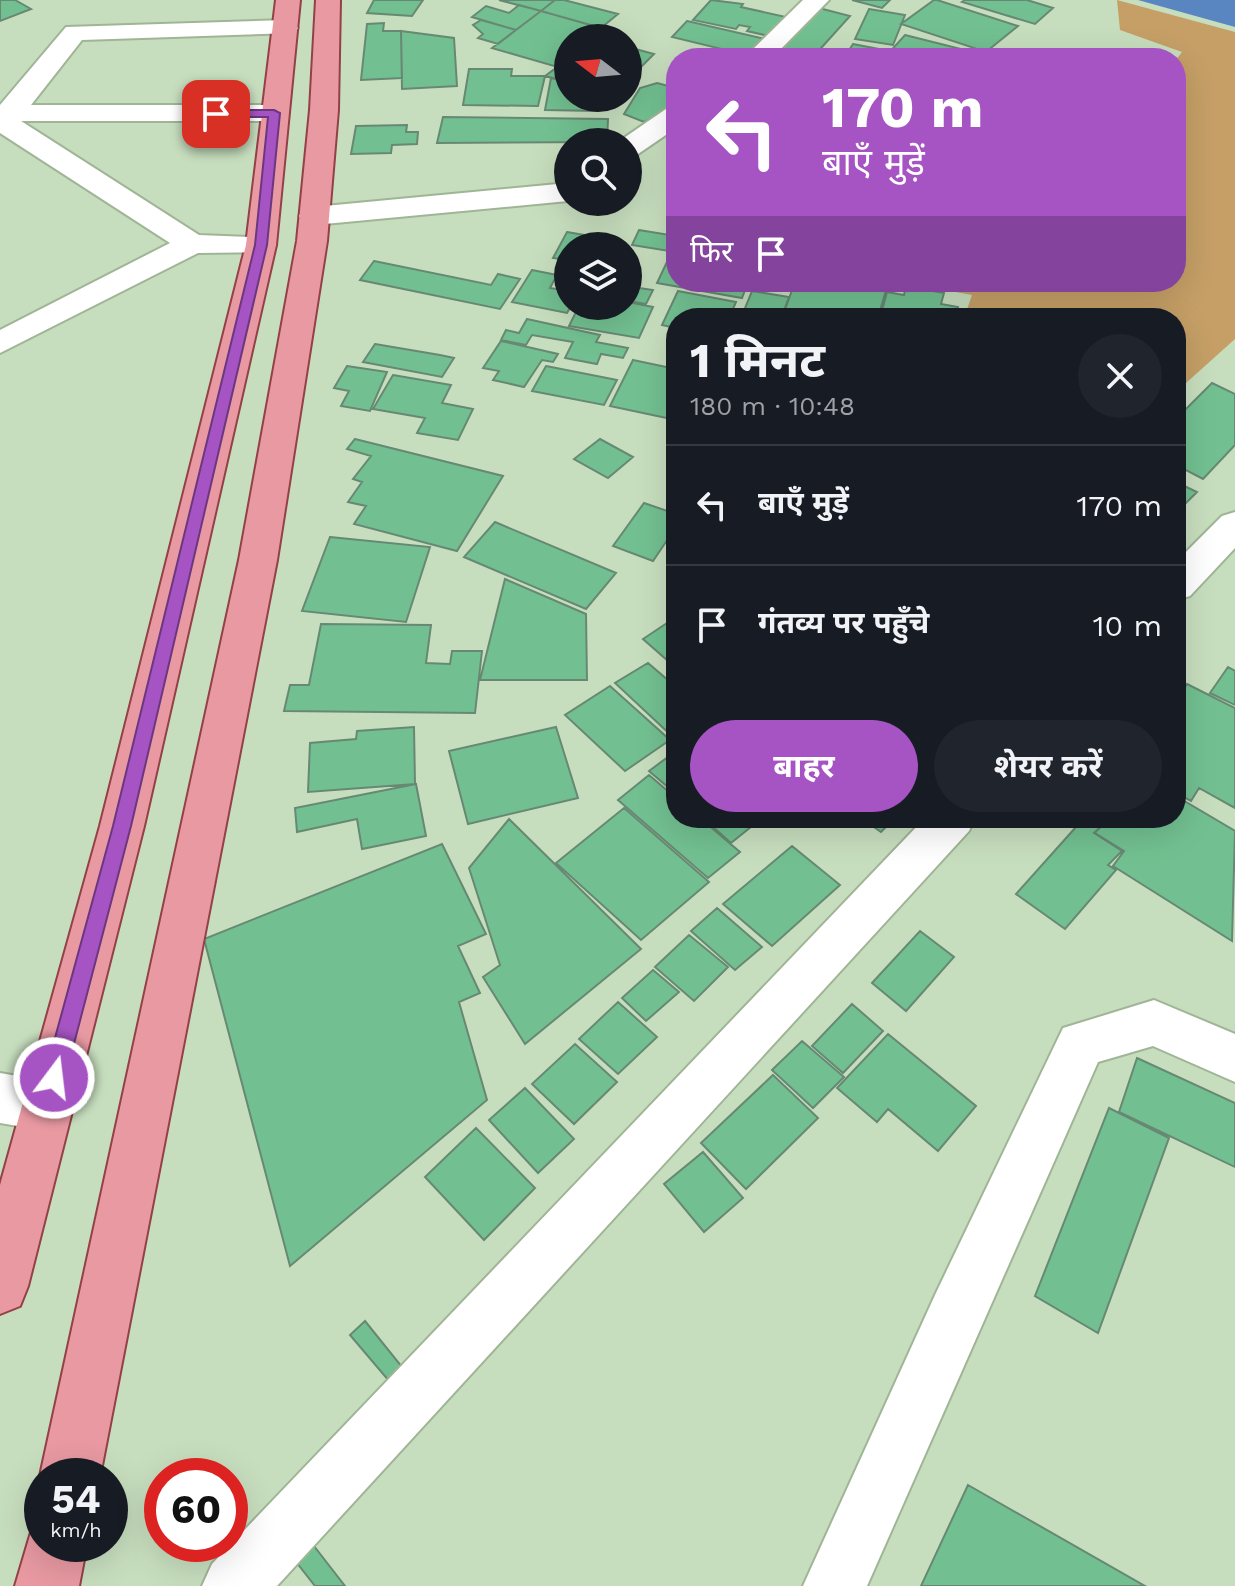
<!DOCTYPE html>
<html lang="hi">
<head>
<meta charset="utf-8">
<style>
	:root { --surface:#171b24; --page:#20242c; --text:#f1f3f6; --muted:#9ea1a6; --line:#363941; --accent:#a654c3 }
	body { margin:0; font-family:"Work Sans","Noto Sans Devanagari",sans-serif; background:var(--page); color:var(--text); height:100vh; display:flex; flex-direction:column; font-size:30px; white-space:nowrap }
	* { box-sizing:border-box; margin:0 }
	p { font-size:26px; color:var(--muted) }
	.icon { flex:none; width:44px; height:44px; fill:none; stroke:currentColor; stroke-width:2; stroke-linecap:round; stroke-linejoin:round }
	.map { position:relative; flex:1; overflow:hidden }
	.panel { position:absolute; left:666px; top:308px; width:520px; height:520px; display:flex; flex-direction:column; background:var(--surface); border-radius:32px; box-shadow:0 8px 32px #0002 }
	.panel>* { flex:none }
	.banner { position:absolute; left:666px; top:48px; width:520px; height:244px; border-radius:32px; box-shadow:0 8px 32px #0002; background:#a654c3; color:#fff; overflow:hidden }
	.needle { width:52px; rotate:286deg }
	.buttons { position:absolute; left:554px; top:24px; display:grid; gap:16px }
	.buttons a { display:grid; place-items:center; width:88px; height:88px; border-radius:50%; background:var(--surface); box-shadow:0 8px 32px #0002; font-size:40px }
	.speed { position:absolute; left:24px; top:1458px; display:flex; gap:16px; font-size:40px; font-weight:700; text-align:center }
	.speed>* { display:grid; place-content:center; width:104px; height:104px; border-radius:50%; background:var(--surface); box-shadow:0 8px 32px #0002; line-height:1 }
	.speed small { font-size:20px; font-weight:400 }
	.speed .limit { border:12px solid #d22; background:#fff; color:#111 }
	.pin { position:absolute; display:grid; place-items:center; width:68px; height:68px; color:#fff; margin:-34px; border-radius:16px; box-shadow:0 4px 12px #0006 }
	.me { position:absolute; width:88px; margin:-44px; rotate:15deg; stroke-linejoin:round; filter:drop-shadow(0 0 6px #0008) }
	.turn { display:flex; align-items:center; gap:28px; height:168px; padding:0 24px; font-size:36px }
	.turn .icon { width:104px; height:104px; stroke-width:2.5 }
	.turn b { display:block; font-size:56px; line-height:68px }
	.then { display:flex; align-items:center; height:76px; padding:0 24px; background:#0003; gap:16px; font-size:30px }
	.round { display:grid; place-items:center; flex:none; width:84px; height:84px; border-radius:42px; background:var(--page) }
	.overview { display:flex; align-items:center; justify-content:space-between; height:136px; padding:0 24px }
	h1 { font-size:48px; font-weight:700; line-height:60px }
	.action { display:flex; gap:16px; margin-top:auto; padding:16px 24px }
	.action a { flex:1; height:92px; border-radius:48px; background:var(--accent); color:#fff; font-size:32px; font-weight:700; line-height:92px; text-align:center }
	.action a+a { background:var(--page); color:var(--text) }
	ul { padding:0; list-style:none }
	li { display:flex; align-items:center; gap:24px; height:120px; padding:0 24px; border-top:2px solid var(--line) }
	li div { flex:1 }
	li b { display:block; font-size:30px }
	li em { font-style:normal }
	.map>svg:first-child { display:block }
	.green { fill:#c59f66 }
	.water { fill:#5985c0 }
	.building { fill:#72c091; stroke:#678973; stroke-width:2 }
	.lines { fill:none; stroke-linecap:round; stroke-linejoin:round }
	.minor-casing { stroke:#9fb596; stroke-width:4 }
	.tertiary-casing { stroke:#9fb596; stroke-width:4 }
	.primary-casing { stroke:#934147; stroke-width:4 }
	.minor { fill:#fff; fill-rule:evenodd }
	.tertiary { fill:#fff; fill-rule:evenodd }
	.primary { fill:#e899a2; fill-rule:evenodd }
	.route { fill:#a654c3; stroke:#6c377f; stroke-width:2 }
</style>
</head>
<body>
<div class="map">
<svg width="1235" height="1586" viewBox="0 0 1235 1586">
	<rect width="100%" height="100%" fill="#c7debe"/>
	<path class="green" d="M 1117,0 L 1235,32 L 1235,339 L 1176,392 L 1176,318 L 964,318 L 972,295 L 901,282 L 1176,282 L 1176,60 L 1182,52 L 1120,30 Z"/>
	<path class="water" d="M 1138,0 L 1235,0 L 1235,27 Z"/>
	<path class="building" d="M 0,0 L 15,0 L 31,9 L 0,21 Z
		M 374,0 L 423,0 L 412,16 L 367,13 Z
		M 499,0 L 555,0 L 541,11 Z
		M 555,0 L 564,0 L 618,14 L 601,28 L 541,11 Z
		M 711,0 L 743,4 L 741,7 L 786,17 L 769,36 L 747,31 L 750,27 L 739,25 L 736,29 L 693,20 Z
		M 852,0 L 890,0 L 882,8 Z
		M 934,0 L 937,0 L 1018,26 L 986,52 L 901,24 Z
		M 965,0 L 1027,0 L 1053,8 L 1035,24 L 962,2 Z
		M 519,5 L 541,11 L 516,30 L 472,17 L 486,6 L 509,13 Z
		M 815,7 L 850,16 L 813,57 L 776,47 Z
		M 869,9 L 905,15 L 893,45 L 855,39 Z
		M 541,11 L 601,28 L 589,38 L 568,38 L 568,55 L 554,66 L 492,48 Z
		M 481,20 L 516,30 L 498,44 L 478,38 L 483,34 L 473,25 Z
		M 687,21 L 765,39 L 750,56 L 672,37 Z
		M 384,23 L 383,31 L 401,31 L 402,78 L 361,80 L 367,24 Z
		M 401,31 L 454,38 L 457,86 L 402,89 Z
		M 905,35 L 977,53 L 973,58 L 886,56 Z
		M 853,44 L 884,50 L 879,58 L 844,58 Z
		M 628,47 L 654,54 L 628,80 Z
		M 560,65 L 568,66 L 568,82 L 545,76 Z
		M 469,69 L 512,69 L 511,76 L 545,76 L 538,106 L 463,105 Z
		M 551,78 L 568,82 L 568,98 L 599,98 L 597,111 L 545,110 Z
		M 657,83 L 676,88 L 676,107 L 644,122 L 624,114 L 640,88 Z
		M 443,117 L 608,119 L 607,142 L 437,143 Z
		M 407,125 L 406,132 L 418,132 L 417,144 L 392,145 L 391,153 L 351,154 L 356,126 Z
		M 639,230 L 676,236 L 676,243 L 669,251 L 632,245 Z
		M 567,232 L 596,237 L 592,246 L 568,246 L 568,260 L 553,258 Z
		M 675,245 L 676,282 L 748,282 L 742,298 L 657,283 Z
		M 374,261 L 491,285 L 498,274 L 520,279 L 500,309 L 360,280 Z
		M 532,270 L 557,275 L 550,288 L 568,291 L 571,306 L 567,313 L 512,302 Z
		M 628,275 L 637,277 L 632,287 L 653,290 L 646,304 L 628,301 Z
		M 795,282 L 838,286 L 840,282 L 868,282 L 867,287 L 886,290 L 878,318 L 802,318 L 783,315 Z
		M 906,286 L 944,293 L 941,304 L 958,307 L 955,318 L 880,318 L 887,292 L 904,295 Z
		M 678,291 L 736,302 L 729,318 L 676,318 L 676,328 L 662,325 Z
		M 752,291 L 789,297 L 782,316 L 795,318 L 741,318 Z
		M 628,302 L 653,307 L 639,338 L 569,326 L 579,306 L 628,306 Z
		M 527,319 L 600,335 L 596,342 L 628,348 L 623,358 L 601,354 L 597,364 L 565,358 L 573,342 L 532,335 L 526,345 L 501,340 L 506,330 L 519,333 Z
		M 501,341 L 558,354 L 553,362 L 542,360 L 524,387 L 493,380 L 499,371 L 483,368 Z
		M 375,344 L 440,355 L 454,358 L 442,377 L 363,362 Z
		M 633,360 L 676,369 L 676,420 L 610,406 Z
		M 347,366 L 387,372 L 370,411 L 341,406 L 349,391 L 334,388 Z
		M 546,366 L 617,380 L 604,405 L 532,391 Z
		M 393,375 L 451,385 L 442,403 L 473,409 L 458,440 L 417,433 L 425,418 L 373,409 Z
		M 1212,383 L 1235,394 L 1235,445 L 1203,479 L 1176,465 L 1176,419 Z
		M 355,439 L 503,476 L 457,551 L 354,524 L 366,506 L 348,502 L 362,482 L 353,479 L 371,456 L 347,449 Z
		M 600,439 L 633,457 L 608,478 L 574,459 Z
		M 1176,482 L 1197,492 L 1176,513 Z
		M 644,503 L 676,514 L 676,527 L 653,561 L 613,546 Z
		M 495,522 L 616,573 L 586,609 L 464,557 Z
		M 330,537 L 430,547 L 406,622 L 302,611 Z
		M 505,579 L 586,614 L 587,680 L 480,680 Z
		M 676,617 L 676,668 L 643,639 Z
		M 321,624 L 431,625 L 426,663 L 450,664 L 452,651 L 482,651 L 475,713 L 284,711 L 290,685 L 309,685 Z
		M 648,663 L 676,687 L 674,738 L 615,683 Z
		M 1228,667 L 1235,671 L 1235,705 L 1210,693 Z
		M 1187,684 L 1235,708 L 1235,808 L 1199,788 L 1191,801 L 1176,793 L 1176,700 Z
		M 610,686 L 670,740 L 625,771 L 565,715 Z
		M 414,727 L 415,784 L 308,792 L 310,743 L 356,739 L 357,731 Z
		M 556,727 L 578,798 L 468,824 L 449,751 Z
		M 676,751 L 676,794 L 649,771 Z
		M 649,775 L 676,798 L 676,818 L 700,818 L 740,852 L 708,878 L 618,800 Z
		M 416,784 L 426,836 L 362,849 L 357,819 L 297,832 L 295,808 Z
		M 1176,796 L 1235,831 L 1232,941 L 1113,866 L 1124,851 L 1095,833 L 1107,818 L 1176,818 Z
		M 624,808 L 709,882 L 641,940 L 556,863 Z
		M 703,818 L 762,818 L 731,843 Z
		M 861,818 L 895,818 L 881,832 Z
		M 1084,818 L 1102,826 L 1094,833 L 1122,851 L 1108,865 L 1116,870 L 1065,929 L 1016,894 Z
		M 509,819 L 641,949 L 525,1044 L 483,977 L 500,965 L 469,868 Z
		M 442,844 L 486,934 L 458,946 L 480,993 L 459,1002 L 487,1100 L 290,1266 L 204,939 Z
		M 792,846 L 840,885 L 772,946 L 723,904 Z
		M 717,908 L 762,947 L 735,970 L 691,931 Z
		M 920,931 L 954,957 L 906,1011 L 872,983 Z
		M 689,935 L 728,967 L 694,1001 L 655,967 Z
		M 653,970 L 679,992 L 646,1021 L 622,998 Z
		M 618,1002 L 657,1037 L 618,1074 L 579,1039 Z
		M 852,1004 L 883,1031 L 843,1073 L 812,1046 Z
		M 888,1034 L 976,1106 L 938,1151 L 888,1109 L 877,1122 L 837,1088 Z
		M 802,1041 L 844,1077 L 813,1108 L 772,1070 Z
		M 575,1044 L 617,1082 L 574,1124 L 532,1084 Z
		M 1137,1058 L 1235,1103 L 1235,1167 L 1119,1112 Z
		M 773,1075 L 818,1118 L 746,1189 L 701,1143 Z
		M 525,1088 L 574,1139 L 538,1173 L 489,1120 Z
		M 1109,1108 L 1169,1138 L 1098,1333 L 1035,1296 Z
		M 476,1128 L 535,1188 L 484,1240 L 425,1177 Z
		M 703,1152 L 743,1198 L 704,1232 L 664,1184 Z
		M 365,1321 L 402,1367 L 389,1381 L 350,1335 Z
		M 968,1485 L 1145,1586 L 921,1586 Z
		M 314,1546 L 345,1586 L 315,1586 L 297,1563 Z"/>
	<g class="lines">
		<g class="minor-casing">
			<path id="minor" d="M 803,0 L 829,0 L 772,58 L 744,58 Z
				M 285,20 L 298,28 L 294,33 L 82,40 L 31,105 L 274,105 L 284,107 L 288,113 L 284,119 L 274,121 L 21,121 L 199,235 L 272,238 L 276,245 L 272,252 L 198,253 L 0,353 L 0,330 L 170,243 L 0,133 L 0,105 L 66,27 Z
				M 676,107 L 676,128 L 638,154 L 628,157 L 628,142 L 618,142 L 666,109 Z
				M 568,183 L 568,201 L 314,225 L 303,222 L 299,216 L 303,210 L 314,207 Z
				M 1154,1000 L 1235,1034 L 1235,1082 L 1153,1046 L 1098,1062 L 867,1586 L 803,1586 L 935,1295 L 1063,1028 Z
				M 0,1073 L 47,1081 L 65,1089 L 73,1106 L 65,1123 L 47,1131 L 0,1123 Z"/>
		</g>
		<g class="tertiary-casing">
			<path id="tertiary" d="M 1235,512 L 1235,548 L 1190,596 L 1176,600 L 1176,562 L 1222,516 Z
				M 925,818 L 975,818 L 969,831 L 277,1586 L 202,1586 L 212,1564 Z"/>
		</g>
		<g class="primary-casing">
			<path id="primary" d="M 276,0 L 300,0 L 276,245 L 144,826 L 28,1286 L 20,1306 L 0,1314 L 0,1185 L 100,826 L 246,245 Z
				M 316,0 L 340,0 L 338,110 L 327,241 L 277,560 L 100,1476 L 42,1476 L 42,1481 L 40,1476 L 239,560 L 297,241 L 310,110 Z
				M 42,1519 L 42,1544 L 87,1544 L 79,1586 L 15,1586 L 34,1522 Z"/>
		</g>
		<use href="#minor" class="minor"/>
		<use href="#tertiary" class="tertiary"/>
		<use href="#primary" class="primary"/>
	</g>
	<path class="route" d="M 274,110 L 280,113 L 267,245 L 131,826 L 65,1078 L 62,1085 L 54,1088 L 47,1085 L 44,1078 L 113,826 L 255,245 L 268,117 L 216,117 L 210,114 L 216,110 Z"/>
</svg>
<div class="buttons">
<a><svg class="needle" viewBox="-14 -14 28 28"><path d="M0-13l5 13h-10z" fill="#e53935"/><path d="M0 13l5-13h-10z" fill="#9ea1a6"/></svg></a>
<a><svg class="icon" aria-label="search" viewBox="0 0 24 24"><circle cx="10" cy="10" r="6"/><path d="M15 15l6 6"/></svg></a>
<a><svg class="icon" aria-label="layers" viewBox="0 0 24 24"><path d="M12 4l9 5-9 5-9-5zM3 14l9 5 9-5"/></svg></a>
</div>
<div class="speed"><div>54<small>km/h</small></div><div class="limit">60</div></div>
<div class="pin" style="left:216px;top:114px;background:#d93025"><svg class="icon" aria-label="arrive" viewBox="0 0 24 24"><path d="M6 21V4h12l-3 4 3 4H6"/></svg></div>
<svg class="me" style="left:54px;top:1078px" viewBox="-20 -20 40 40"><circle r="17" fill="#a654c3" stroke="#fff" stroke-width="3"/><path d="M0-11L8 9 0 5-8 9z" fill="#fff"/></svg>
<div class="banner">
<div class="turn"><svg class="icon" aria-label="left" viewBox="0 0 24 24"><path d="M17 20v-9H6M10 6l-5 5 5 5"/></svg><div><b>170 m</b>बाएँ मुड़ें</div></div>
<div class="then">फिर<svg class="icon" aria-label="arrive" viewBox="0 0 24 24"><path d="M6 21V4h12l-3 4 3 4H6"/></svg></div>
</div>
<section class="panel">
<div class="overview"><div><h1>1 मिनट</h1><p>180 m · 10:48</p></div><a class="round"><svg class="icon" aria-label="close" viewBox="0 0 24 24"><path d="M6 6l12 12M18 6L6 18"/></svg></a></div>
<ul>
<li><svg class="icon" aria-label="left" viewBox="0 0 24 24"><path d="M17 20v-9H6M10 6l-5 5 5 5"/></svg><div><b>बाएँ मुड़ें</b></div><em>170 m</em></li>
<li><svg class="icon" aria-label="arrive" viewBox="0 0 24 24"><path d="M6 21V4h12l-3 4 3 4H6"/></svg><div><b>गंतव्य पर पहुँचे</b></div><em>10 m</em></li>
</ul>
<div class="action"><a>बाहर</a><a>शेयर करें</a></div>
</section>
</div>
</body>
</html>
